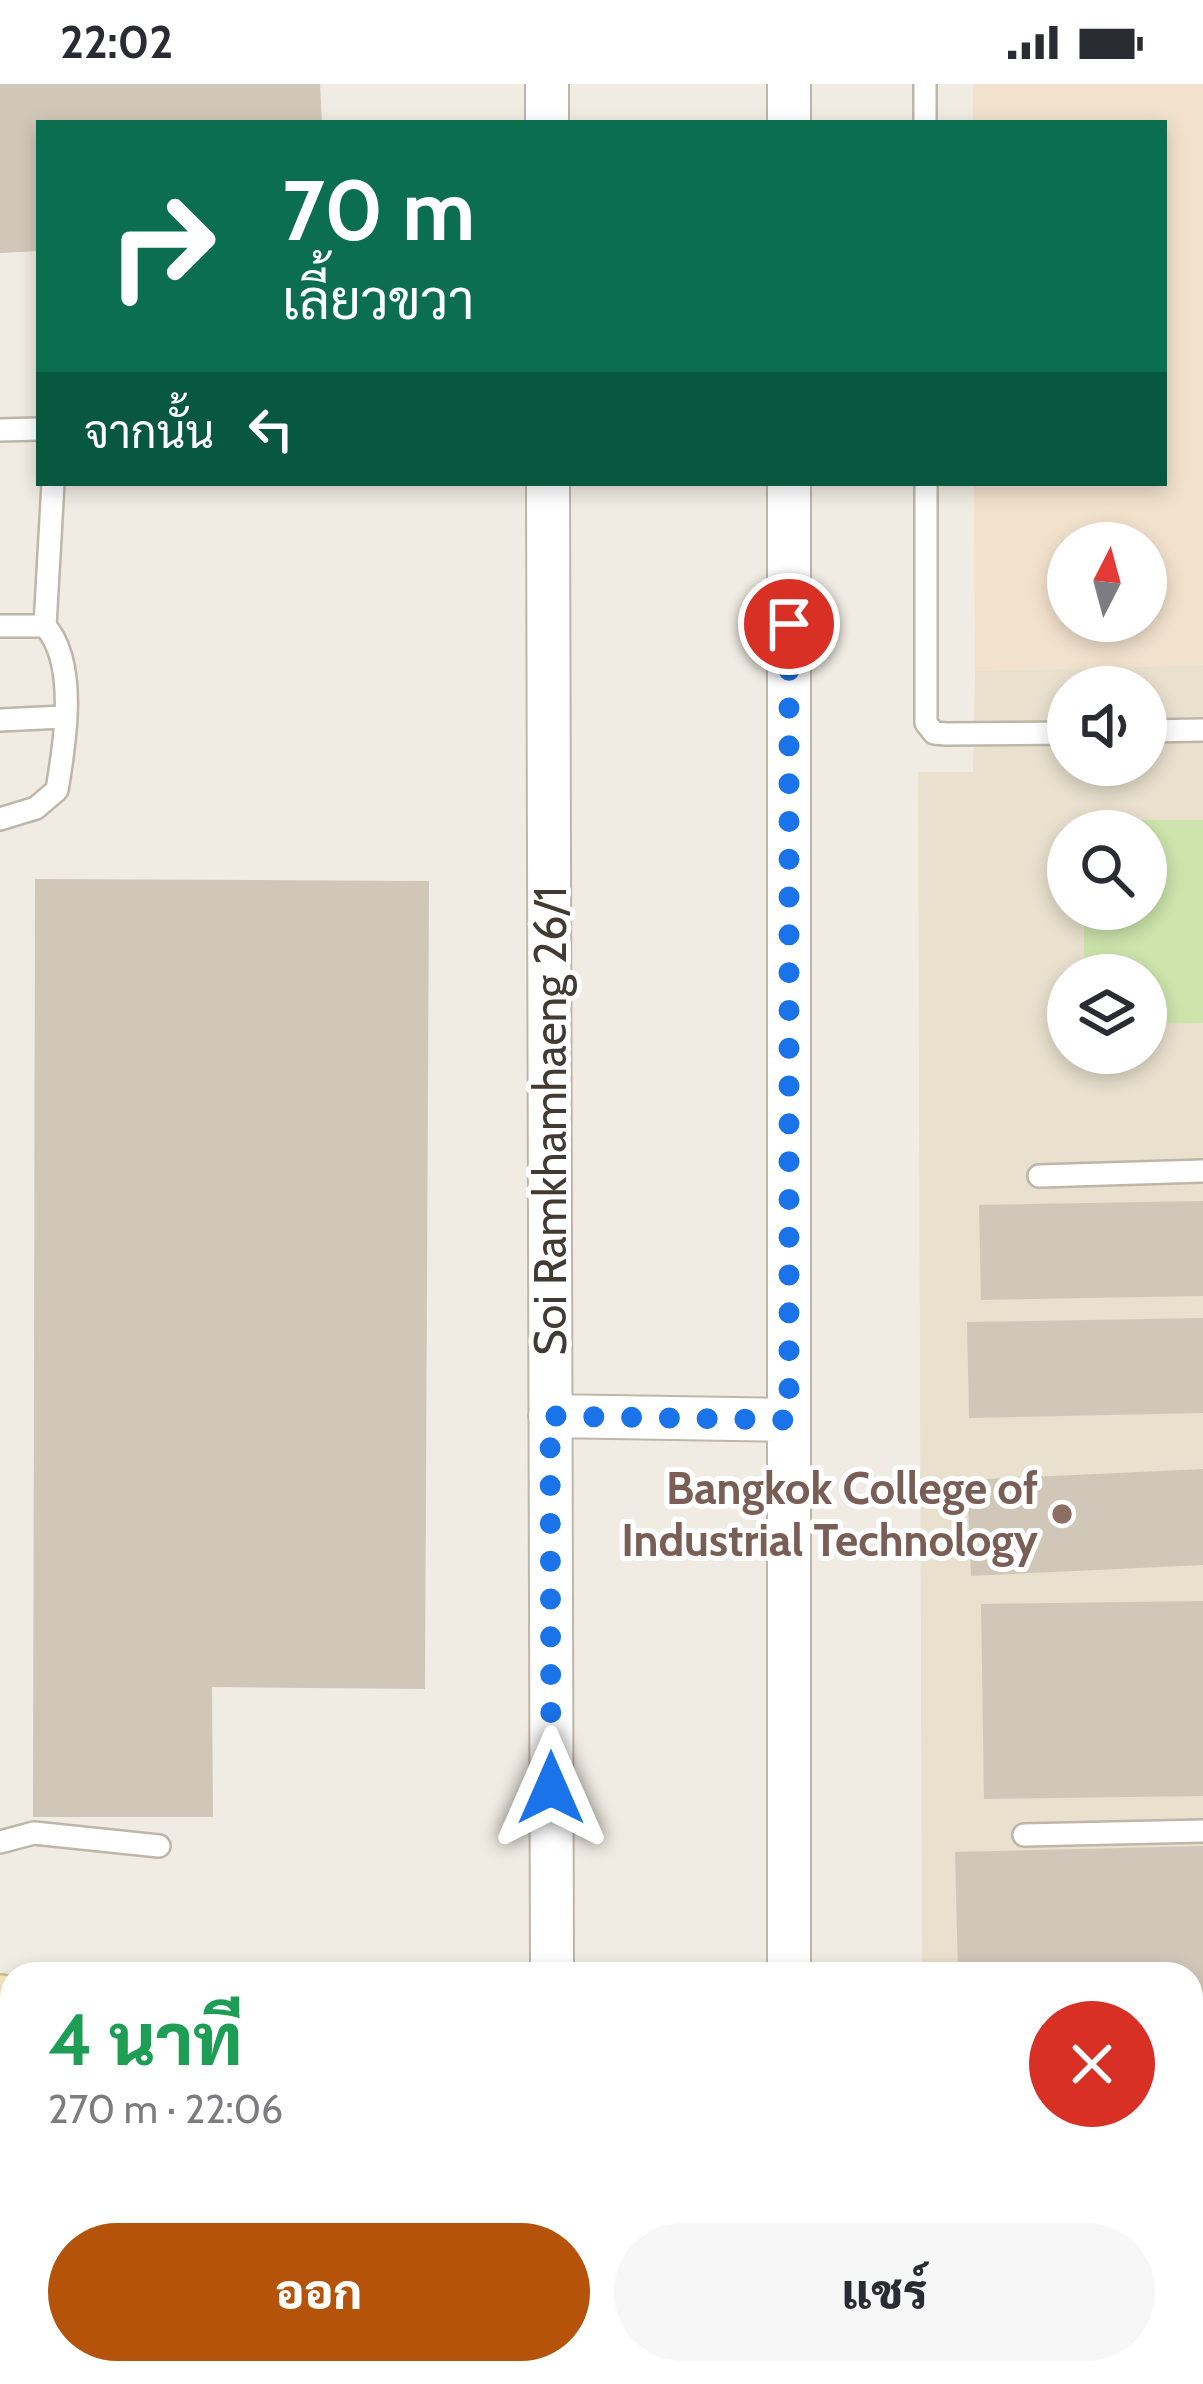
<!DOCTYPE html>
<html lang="th">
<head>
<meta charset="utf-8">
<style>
	:root { --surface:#fff; --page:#f7f7f7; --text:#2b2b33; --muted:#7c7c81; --accent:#b45309 }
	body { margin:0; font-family:Cabin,Sarabun,sans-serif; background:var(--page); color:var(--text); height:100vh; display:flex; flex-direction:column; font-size:45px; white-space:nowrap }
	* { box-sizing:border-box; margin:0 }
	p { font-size:39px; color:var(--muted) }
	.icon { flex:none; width:66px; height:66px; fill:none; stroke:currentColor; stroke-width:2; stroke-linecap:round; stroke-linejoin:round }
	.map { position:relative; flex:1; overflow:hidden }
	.drawer { position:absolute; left:0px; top:1878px; width:1203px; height:423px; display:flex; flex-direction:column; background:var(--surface); border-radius:36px 36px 0 0; box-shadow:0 6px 18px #0003 }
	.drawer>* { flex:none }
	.guide { position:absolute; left:36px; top:36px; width:1131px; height:366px; border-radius:0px; box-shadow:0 6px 18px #0003; background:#0b6e4f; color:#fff; overflow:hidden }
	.needle { width:78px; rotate:6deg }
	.tools { position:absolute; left:1047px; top:438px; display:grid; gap:24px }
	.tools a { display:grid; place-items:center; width:120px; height:120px; border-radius:50%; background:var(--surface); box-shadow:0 6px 18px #0003; font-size:60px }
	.pin { position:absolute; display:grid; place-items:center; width:102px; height:102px; color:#fff; margin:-51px; border:6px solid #fff; border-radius:50%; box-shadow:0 3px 12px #0007 }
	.me { position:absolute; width:132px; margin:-66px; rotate:0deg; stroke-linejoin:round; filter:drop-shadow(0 0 9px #0008) }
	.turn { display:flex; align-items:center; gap:42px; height:252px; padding:0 48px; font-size:54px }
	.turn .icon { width:156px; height:156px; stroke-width:2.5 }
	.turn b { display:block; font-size:84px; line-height:102px }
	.then { display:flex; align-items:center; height:114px; padding:0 48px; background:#0003; gap:24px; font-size:45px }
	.round { display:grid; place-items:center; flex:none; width:126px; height:126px; border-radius:63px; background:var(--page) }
	.overview { display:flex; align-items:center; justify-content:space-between; height:204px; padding:0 48px }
	h1 { font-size:72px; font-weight:800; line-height:90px; color:#1e9e55 }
	.action { display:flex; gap:24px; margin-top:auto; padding:24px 48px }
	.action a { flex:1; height:138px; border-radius:72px; background:var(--accent); color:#fff; font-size:48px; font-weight:800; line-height:138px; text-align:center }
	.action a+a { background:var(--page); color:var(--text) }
	.status { display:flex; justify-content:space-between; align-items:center; height:84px; padding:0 60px; background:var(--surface); direction:ltr }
	.status svg { height:33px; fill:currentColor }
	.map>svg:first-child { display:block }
	.commercial { fill:#f2e1cd; fill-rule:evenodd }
	.education { fill:#e9e0cd; fill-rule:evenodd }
	.grass { fill:url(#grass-tufts) }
	.pitch { fill:#cde4ac }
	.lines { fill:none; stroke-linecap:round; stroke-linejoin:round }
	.canal { stroke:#a0d0ec; stroke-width:36 }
	.building { fill:#d1c7b9 }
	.lane-casing { stroke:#beb6a9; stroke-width:26 }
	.street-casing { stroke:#beb6a9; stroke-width:46 }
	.secondary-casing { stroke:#cfbd94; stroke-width:62 }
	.lane { stroke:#fff; stroke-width:21 }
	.street { stroke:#fff; stroke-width:42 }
	.secondary { stroke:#fcebc1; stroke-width:57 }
	.route { stroke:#1a73e8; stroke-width:21; stroke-dasharray:0 37.8 }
	.education-dot { fill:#8d6e63; stroke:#fff; stroke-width:4.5 }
	.labels { text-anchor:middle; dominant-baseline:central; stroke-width:10; stroke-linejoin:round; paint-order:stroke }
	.street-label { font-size:45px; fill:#423b33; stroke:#fff }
	.education-label { font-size:45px; font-weight:bold; fill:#785e54; stroke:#fff; text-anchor:end }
</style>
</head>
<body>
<div class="status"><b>22:02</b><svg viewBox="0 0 49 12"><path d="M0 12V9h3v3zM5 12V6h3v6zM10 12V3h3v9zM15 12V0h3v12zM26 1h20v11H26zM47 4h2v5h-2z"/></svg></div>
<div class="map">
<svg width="1203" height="2300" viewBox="0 0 1203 2300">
	<defs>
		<pattern id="grass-tufts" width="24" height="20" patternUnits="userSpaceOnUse" patternTransform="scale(3)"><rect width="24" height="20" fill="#cde4ac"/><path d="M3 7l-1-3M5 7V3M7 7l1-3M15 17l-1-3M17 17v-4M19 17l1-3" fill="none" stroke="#b1c494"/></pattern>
	</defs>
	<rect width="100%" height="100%" fill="#f0ece3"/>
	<path class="commercial" d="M 973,0 L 1203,0 L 1203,581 L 975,587 L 974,399 L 1164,399 L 1164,39 L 973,39 ZM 1068,459 L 1146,459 L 1146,537 L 1068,537 Z"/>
	<path class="education" d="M 1203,581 L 1203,2114 L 1191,2114 L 1191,1890 L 922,1890 L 918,688 L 973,688 L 975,587 ZM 1068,603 L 1146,603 L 1146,681 L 1068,681 ZM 1068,747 L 1146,747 L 1146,825 L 1068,825 ZM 1068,891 L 1146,891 L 1146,969 L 1068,969 Z"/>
	<path class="grass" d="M 12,2177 L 12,2289 L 166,2289 L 178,2300 L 0,2300 L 0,2183 Z"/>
	<path class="pitch" d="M 1084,736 L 1203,736 L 1203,939 L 1146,940 L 1146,891 L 1084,891 L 1084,825 L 1146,825 L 1146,747 L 1084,747 Z"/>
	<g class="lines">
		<path class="canal" d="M 1191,2269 L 1203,2232
			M 328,2289 L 341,2300"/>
	</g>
	<path class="building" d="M 0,0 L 320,0 L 322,39 L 39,39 L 39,167 L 0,169 Z
		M 35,795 L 429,797 L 425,1605 L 212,1603 L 213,1733 L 33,1733 Z
		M 1203,1117 L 1203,1212 L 981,1216 L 979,1121 Z
		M 1203,1234 L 1203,1329 L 969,1334 L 967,1238 Z
		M 1203,1385 L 1203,1481 L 971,1492 L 967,1396 Z
		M 1203,1517 L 1203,1712 L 984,1715 L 981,1520 Z
		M 1203,1762 L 1203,1923 L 1191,1923 L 1191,1890 L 958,1890 L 955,1768 Z"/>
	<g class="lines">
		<g class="lane-casing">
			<path id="lane" d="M 925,0 L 925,39
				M 0,346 L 39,345
				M 926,399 L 926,639 L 934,649 L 946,650 L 1068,649
				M 0,542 L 45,542 C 78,579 65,659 57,706 L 36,724 L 0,735
				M 45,542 L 53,399
				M 0,636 L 63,633
				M 1146,647 L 1203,646
				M 1039,1092 L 1203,1087
				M 1024,1751 L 1203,1747
				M 0,1758 L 34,1749 L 159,1762"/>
		</g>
		<g class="street-casing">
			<path id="street" d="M 547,0 L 547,39
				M 789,0 L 789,39
				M 548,399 L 552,1890
				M 789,399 L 789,1890
				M 550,1332 L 789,1336
				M 636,2289 L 644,2300
				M 789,2289 L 789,2300"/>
		</g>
		<g class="secondary-casing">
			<path id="secondary" d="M 0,1920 L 12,1930
				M 0,2070 L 12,2080
				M 251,2289 L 263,2300
				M 433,2289 L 446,2300"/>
		</g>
		<use href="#lane" class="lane"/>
		<use href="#street" class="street"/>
		<use href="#secondary" class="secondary"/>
	</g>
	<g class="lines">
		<path class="route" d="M 551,1704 L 550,1332 L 789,1336 L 789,540"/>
	</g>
	<circle class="education-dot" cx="1062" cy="1430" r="12"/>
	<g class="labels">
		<g class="street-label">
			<text transform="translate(550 1037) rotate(-90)">Soi Ramkhamhaeng 26/1</text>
		</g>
		<g class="education-label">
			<text x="1038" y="1404">Bangkok College of<tspan x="1038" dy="52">Industrial Technology</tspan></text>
		</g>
	</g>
</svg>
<div class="tools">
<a><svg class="needle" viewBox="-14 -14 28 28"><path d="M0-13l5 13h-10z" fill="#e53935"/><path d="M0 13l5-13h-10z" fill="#7c7c81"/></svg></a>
<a><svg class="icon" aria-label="sound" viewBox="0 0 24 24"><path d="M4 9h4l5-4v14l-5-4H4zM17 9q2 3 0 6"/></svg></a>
<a><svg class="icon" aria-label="search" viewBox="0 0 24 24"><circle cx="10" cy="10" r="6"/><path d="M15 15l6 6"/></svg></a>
<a><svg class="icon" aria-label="layers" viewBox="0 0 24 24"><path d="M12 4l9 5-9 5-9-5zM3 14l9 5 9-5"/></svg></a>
</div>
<div class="pin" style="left:789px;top:540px;background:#d93025"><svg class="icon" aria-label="arrive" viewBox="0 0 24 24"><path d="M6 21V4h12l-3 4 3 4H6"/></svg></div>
<svg class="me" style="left:551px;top:1704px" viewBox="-20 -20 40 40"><path d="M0-17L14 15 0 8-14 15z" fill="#1a73e8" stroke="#fff" stroke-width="4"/></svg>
<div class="guide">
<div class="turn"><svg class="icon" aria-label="right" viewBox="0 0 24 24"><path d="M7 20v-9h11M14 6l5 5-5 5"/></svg><div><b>70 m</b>เลี้ยวขวา</div></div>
<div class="then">จากนั้น<svg class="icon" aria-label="left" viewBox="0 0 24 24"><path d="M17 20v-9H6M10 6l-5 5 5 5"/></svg></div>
</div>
<section class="drawer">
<div class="overview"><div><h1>4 นาที</h1><p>270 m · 22:06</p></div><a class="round" style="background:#d93025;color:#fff"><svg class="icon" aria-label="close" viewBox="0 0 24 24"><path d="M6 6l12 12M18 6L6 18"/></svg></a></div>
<div class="action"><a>ออก</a><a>แชร์</a></div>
</section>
</div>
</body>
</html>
